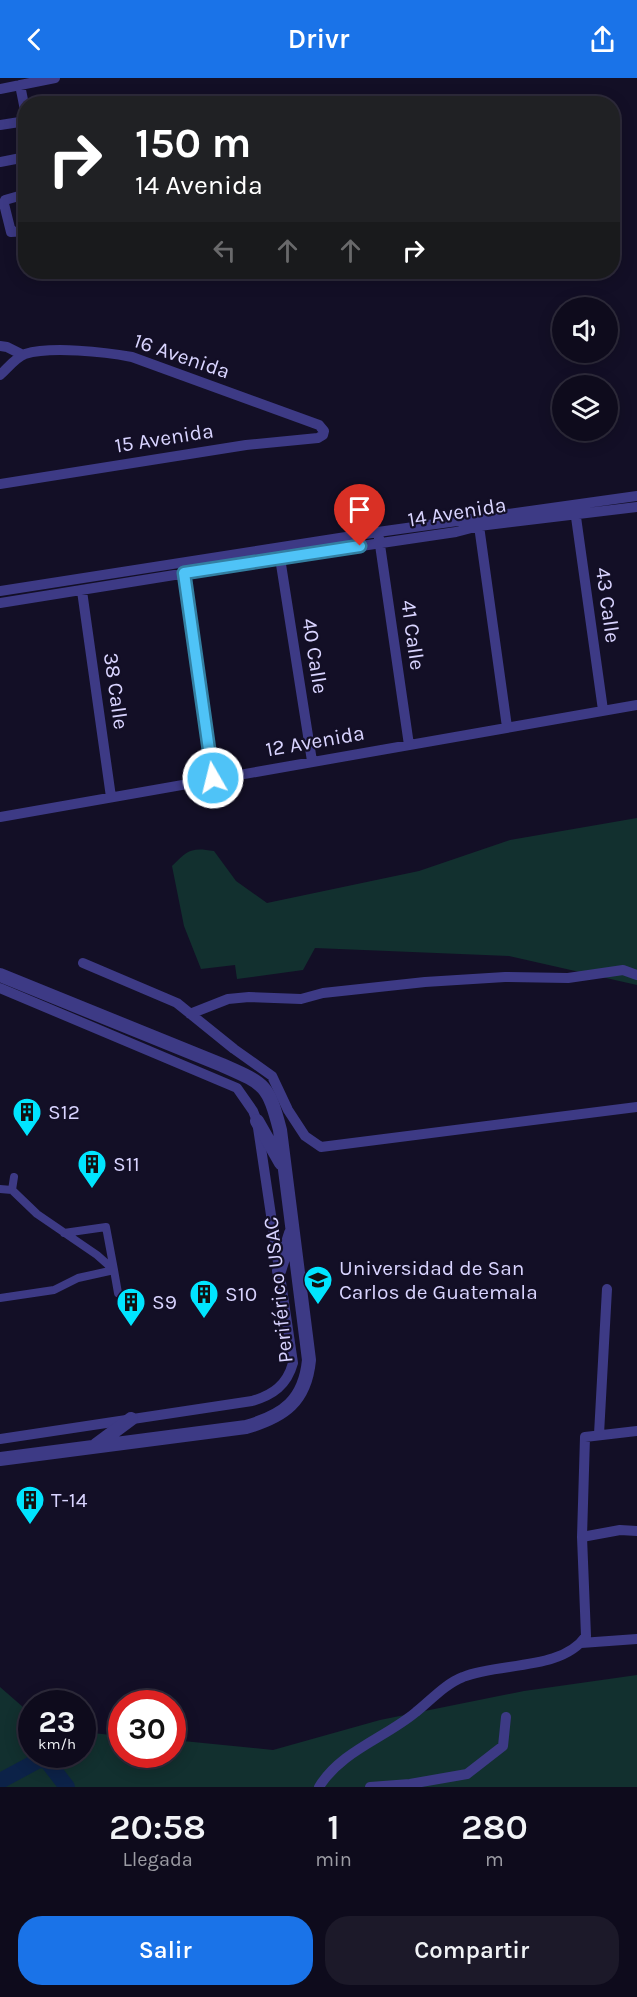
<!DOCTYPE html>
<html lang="es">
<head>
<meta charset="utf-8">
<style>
	:root { --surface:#0e0b1c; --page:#1c1929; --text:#f1f3f6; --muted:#9b9ba3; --line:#2e2b3b; --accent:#1a73e8 }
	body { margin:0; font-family:Karla,sans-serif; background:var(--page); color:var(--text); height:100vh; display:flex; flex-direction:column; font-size:22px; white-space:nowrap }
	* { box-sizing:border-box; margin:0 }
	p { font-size:20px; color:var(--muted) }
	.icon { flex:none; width:33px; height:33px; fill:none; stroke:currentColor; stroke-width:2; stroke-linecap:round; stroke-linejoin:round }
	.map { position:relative; height:1709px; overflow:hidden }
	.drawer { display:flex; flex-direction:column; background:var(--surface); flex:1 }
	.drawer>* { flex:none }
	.hud { position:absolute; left:18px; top:18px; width:602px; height:183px; border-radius:24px; box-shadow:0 3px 15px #0003,0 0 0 2px var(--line); background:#202124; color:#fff; overflow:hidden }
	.controls { position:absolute; left:552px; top:219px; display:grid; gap:12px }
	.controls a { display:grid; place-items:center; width:66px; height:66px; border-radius:50%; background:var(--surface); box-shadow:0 3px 15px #0003,0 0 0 2px var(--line); font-size:30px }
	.speed { position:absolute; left:18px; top:1612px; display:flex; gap:12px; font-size:30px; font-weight:700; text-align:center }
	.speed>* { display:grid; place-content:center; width:78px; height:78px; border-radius:50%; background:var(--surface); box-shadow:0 3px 15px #0003,0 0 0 2px var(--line); line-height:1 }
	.speed small { font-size:15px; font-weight:400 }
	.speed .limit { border:9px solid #d22; background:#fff; color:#111 }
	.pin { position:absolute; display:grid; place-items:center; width:51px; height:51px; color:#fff; margin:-62px -26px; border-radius:50% 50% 50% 0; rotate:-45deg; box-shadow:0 0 6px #0007 }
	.pin .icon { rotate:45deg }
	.me { position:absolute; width:66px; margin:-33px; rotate:352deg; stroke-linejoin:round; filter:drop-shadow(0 0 4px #0008) }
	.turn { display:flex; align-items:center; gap:21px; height:126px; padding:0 18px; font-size:27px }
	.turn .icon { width:78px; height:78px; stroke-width:2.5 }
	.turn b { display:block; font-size:42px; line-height:51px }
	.lanes { display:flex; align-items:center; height:57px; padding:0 18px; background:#0003; justify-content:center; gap:30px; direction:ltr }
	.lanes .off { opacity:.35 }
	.eta { display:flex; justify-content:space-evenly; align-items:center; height:102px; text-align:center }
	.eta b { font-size:36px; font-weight:600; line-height:42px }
	.cta { display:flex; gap:12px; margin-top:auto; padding:12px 18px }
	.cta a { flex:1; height:69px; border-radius:24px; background:var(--accent); color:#fff; font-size:24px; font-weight:600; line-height:69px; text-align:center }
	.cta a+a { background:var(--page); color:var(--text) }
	header { display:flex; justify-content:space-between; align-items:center; height:78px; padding:0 18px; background:var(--accent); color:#fff; font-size:27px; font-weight:600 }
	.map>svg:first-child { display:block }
	.green { fill:#12302f }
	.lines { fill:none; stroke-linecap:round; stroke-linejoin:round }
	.river { stroke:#0c2248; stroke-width:16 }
	.pedestrian { stroke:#3d3a85; stroke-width:8 }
	.minor { stroke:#3d3a85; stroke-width:10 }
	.tertiary { stroke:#3d3a85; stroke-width:14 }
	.route-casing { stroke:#337fa1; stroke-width:15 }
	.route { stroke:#4fc3f7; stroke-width:10 }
	.labels { text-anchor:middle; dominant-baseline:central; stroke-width:4.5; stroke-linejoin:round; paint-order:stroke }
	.street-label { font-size:21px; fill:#d9d4ff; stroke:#130f26 }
	.poi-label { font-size:21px; fill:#d9d4ff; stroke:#130f26; text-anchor:start }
</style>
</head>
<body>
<header><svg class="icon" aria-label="back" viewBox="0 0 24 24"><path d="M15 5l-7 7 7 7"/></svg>Drivr<svg class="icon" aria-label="share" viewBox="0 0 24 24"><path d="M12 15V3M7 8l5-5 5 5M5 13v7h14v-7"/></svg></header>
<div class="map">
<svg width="637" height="1709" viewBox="0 0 637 1709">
	<rect width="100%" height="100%" fill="#130f26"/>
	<path class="green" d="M 637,740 L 637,907 L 509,878 L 315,870 L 303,892 L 237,901 L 235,887 L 201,891 L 184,848 L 172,788 C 188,772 191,769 214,773 L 236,803 L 267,825 L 419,793 L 510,762 Z
		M 637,1597 L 637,1709 L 0,1709 L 0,1609 L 31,1636 L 32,1677 L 82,1677 L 83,1654 L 121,1658 L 122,1677 L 172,1677 L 173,1662 L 273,1672 L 380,1642 L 524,1613 Z"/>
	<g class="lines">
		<path class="river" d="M 0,1703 L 39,1682 L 47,1683 L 67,1709"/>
		<path class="pedestrian" d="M 0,1111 L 12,1112 L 37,1136 L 97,1177 L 114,1192 L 118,1215
			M 12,1112 L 14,1099
			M 0,1220 L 54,1212 L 78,1200 L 114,1192 L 106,1149 L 64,1155"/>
		<path class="minor" d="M 20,7 L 26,37
			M 0,11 L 55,0
			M 0,47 L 26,43
			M 0,84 L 26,79
			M 26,116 L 5,122 L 4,126 L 11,154 L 26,153
			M 0,268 L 7,269 L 23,277
			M 0,297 C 7,291 16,279 25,276 C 51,268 105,274 132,279 L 319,347 L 324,353 L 323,357 L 318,360 L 246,367 L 0,406
			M 575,432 L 603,632
			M 479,448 L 507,649
			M 379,460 L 409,667
			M 280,480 L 312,683
			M 183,490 L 213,701
			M 0,513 L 378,454 L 637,418
			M 82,513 L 111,719
			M 0,525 L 280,480 L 456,454 L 479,448 L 637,429
			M 0,739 L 637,627
			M 83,885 L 177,925 L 234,971 L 272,998 L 288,1032 L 305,1058 L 321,1069 L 637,1029
			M 0,910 L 237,1010 L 253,1033 L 257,1043 L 293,1285 C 287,1307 273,1317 252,1323 L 0,1361
			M 190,936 L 228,921 L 249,919 L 301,921 L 323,915 L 425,904 L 505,899 L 568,900 L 623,892 L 637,897
			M 599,1356 L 607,1211
			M 582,1459 L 620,1452 L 637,1453
			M 581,1565 L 637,1561
			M 319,1709 C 341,1673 385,1660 416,1634 C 431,1622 445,1606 463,1599 C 499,1584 562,1593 586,1558 L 582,1459 L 585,1359 L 637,1353
			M 370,1709 L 410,1706 L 467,1696 L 503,1668 L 506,1639"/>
		<path class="tertiary" d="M 0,897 L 222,987 C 265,1006 268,1006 280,1052 L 309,1282 C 305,1323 284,1338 246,1349 L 0,1381
			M 257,1043 L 281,1085
			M 279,1193 L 291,1155
			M 96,1367 L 131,1341"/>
	</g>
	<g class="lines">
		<g class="route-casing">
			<path id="route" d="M 213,700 L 184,495 L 360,468"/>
		</g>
		<use href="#route" class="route"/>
	</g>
	<defs>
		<g id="building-pin" transform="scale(1.5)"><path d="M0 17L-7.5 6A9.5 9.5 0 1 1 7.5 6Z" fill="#00e5ff" stroke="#130f26"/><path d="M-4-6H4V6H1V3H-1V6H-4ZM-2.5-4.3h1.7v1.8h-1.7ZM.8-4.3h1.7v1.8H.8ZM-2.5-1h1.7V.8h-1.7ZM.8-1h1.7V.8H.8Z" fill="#111"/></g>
		<g id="university-pin" transform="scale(1.5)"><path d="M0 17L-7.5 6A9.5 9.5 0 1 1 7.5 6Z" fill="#00e5ff" stroke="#130f26"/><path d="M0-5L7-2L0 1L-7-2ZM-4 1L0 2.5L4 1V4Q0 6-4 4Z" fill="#111"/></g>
	</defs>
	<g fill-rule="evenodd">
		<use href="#building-pin" x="27" y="1034"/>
		<use href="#building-pin" x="92" y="1086"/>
		<use href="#university-pin" x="318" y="1202"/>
		<use href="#building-pin" x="204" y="1216"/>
		<use href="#building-pin" x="131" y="1224"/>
		<use href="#building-pin" x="30" y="1422"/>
	</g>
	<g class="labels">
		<g class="street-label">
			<text transform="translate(182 278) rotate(19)">16 Avenida</text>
			<text transform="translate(164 360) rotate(-9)">15 Avenida</text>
			<text transform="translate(457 434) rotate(-9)">14 Avenida</text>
			<text transform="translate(608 527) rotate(82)">43 Calle</text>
			<text transform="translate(413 557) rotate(82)">41 Calle</text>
			<text transform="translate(315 578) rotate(81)">40 Calle</text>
			<text transform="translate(116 613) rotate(82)">38 Calle</text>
			<text transform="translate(315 663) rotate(-10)">12 Avenida</text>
			<text transform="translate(278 1212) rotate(-96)">Periférico USAC</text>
		</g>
		<g class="poi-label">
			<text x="48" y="1034">S12</text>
			<text x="113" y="1086">S11</text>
			<text x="339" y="1190">Universidad de San<tspan x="339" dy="24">Carlos de Guatemala</tspan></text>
			<text x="225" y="1216">S10</text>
			<text x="152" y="1224">S9</text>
			<text x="51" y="1422">T-14</text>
		</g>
	</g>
</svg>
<div class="controls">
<a><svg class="icon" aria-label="sound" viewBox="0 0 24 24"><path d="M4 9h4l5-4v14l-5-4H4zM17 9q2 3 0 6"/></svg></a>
<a><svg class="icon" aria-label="layers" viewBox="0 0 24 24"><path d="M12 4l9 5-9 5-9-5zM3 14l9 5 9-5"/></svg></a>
</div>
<div class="speed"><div>23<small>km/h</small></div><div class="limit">30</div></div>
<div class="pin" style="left:360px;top:468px;background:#d93025"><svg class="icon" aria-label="arrive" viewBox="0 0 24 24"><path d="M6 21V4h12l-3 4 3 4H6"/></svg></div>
<svg class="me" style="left:213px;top:700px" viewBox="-20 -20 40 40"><circle r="17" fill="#4fc3f7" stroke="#fff" stroke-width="3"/><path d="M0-11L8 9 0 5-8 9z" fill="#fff"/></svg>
<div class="hud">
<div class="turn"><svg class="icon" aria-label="right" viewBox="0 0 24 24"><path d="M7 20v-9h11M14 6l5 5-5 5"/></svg><div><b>150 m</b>14 Avenida</div></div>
<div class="lanes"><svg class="icon off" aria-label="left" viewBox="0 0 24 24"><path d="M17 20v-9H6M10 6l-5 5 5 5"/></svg><svg class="icon off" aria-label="ahead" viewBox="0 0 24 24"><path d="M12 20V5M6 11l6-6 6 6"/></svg><svg class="icon off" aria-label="ahead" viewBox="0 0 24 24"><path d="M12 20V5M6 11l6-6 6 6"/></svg><svg class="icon" aria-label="right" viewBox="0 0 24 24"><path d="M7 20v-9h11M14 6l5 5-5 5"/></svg></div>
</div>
</div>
<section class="drawer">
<div class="eta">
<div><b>20:58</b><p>Llegada</p></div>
<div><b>1</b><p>min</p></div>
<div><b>280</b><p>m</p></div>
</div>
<div class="cta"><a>Salir</a><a>Compartir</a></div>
</section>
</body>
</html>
